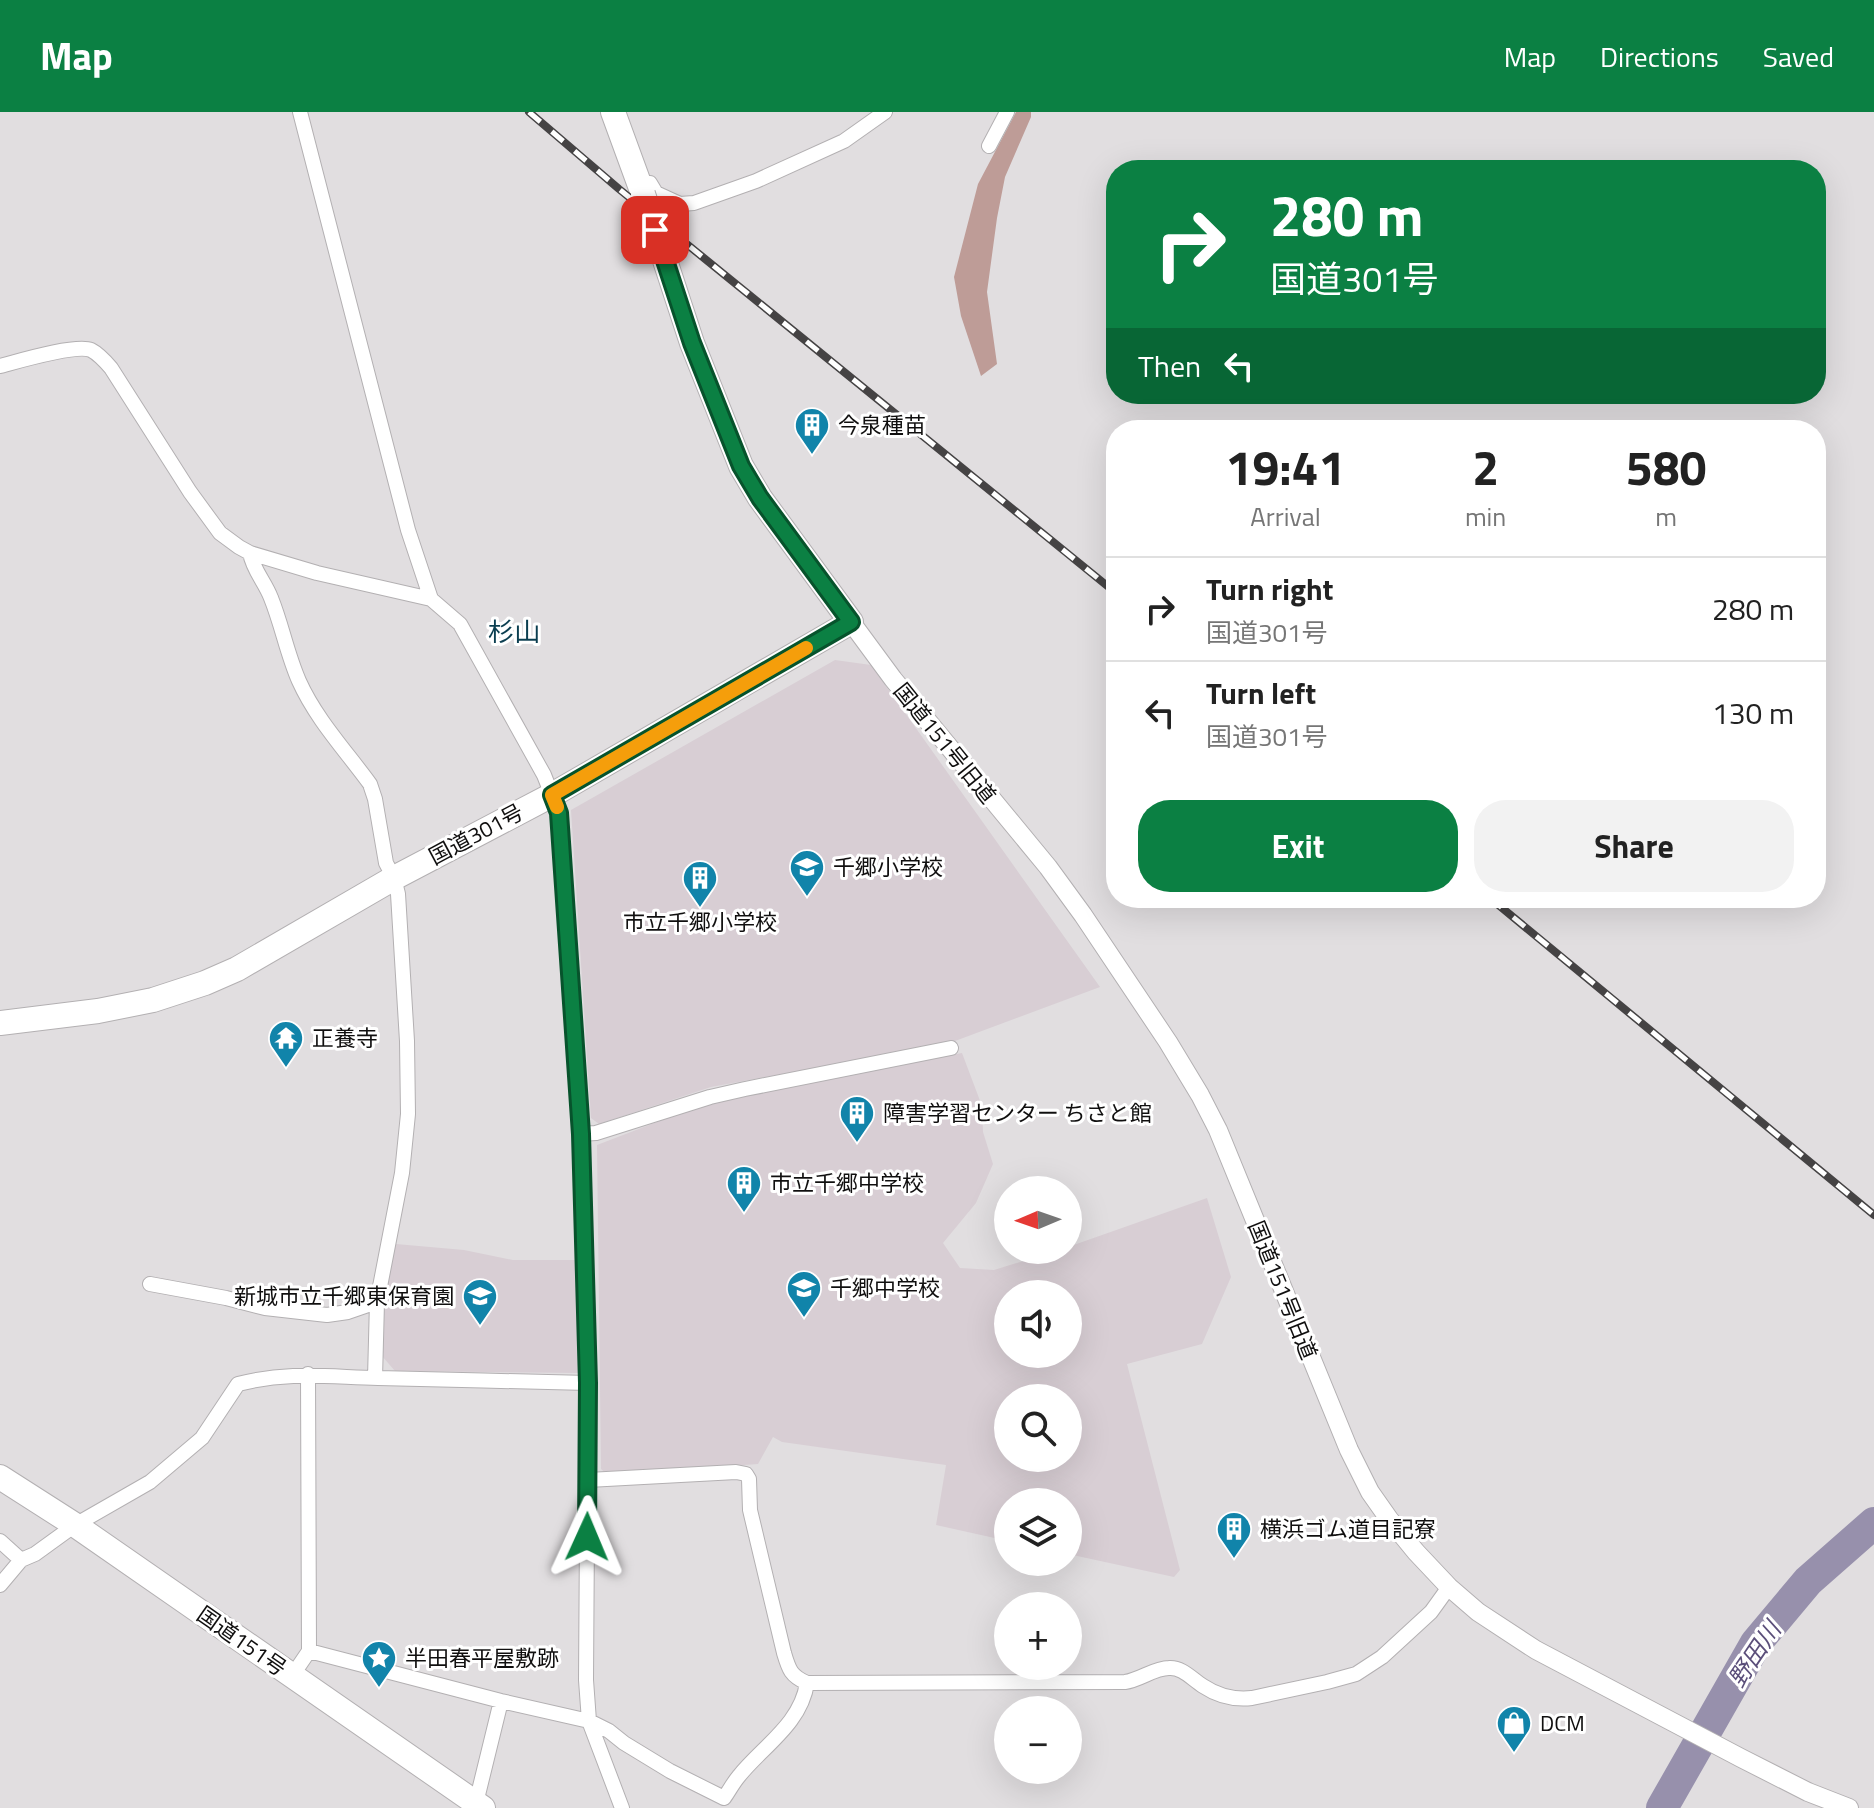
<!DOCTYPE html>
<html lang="en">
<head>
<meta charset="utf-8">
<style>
	:root { --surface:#fff; --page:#f2f2f2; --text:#222; --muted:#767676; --line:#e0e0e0; --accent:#0b8043 }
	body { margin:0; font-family:"Titillium Web","Noto Sans JP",sans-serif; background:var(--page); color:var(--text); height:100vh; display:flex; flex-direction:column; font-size:30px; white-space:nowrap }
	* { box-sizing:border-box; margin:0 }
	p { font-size:26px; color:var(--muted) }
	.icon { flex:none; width:44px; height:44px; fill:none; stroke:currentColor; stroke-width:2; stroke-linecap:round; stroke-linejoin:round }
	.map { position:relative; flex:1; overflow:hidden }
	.drawer { position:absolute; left:1106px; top:308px; width:720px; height:488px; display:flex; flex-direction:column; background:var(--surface); border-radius:32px; box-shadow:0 8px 32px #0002 }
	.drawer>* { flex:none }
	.hud { position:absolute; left:1106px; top:48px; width:720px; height:244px; border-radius:32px; box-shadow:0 8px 32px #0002; background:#0b8043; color:#fff; overflow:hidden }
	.needle { width:52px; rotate:268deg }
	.fabs { position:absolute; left:994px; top:1064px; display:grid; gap:16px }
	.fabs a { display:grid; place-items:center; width:88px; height:88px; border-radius:50%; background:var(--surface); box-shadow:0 8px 32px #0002; font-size:40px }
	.pin { position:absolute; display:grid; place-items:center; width:68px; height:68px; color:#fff; margin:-34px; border-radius:16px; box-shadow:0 4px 12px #0006 }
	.me { position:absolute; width:88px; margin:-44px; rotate:1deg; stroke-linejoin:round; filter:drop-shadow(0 0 6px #0008) }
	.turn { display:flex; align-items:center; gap:28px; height:168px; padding:0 32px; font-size:36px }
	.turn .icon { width:104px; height:104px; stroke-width:2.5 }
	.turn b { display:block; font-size:56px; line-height:68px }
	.then { display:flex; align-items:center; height:76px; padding:0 32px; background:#0003; gap:16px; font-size:30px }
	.eta { display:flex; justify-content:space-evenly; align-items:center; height:136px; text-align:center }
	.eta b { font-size:48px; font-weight:700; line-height:56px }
	.action { display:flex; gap:16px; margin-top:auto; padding:16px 32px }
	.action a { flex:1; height:92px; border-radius:32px; background:var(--accent); color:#fff; font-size:32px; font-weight:700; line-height:92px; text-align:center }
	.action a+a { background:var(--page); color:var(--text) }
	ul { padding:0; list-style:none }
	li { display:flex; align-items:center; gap:24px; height:104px; padding:0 32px; border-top:2px solid var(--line) }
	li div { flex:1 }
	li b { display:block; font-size:30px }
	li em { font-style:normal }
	header { display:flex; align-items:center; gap:48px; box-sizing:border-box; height:112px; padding:0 40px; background:var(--accent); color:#fff }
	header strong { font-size:38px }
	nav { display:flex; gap:44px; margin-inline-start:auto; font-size:28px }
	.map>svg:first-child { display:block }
	.built { fill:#d8ced4; fill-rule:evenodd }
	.forest { fill:#be9c97 }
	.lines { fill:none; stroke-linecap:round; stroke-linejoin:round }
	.river { stroke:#9790ac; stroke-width:32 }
	.minor-casing { stroke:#b3b0b2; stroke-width:16 }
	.tertiary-casing { stroke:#b3b0b2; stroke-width:20 }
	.trunk-casing { stroke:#b3b0b2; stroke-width:26 }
	.minor { stroke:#fff; stroke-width:14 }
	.tertiary { stroke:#fff; stroke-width:18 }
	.trunk { stroke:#fff; stroke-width:24 }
	.rail-casing { stroke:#454344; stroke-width:8 }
	.rail { stroke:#fff; stroke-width:5; stroke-dasharray:15; stroke-linecap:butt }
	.trunk-bridge-casing { stroke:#b3b0b2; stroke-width:26; stroke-linecap:butt }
	.trunk-bridge { stroke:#fff; stroke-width:24 }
	.route-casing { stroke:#07532c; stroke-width:20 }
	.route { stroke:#0b8043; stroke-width:14 }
	.slow { stroke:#f59e0b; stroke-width:14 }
	.labels { text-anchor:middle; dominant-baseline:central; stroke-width:6; stroke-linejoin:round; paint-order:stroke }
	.poi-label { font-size:22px; fill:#100f0f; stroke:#fff; text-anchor:start }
	.street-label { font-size:22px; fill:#100f0f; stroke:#fff }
	.water-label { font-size:24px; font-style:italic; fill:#5b4f7a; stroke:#fff }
	.quarter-label { font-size:26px; fill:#0b3e50; stroke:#fff }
</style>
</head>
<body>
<header>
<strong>Map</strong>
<nav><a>Map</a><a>Directions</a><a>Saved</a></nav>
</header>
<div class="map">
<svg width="1874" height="1696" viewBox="0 0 1874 1696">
	<rect width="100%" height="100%" fill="#e1dee0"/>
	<path class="built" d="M 835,548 L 871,553 L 1100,875 L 947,932 L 711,975 L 599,1012 L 591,1006 L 571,698 Z
		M 962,941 L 982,994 L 983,1020 L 993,1052 L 976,1091 L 943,1131 L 960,1156 L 994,1158 L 1059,1138 L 1068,1138 L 1068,1135 L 1207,1086 L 1231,1165 L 1202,1232 L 1127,1252 L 1180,1458 L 1174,1465 L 1068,1442 L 1068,1390 L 1008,1390 L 1008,1429 L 936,1413 L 946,1353 L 782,1330 L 773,1325 L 758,1352 L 608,1363 L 601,1357 L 597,1033 L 709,990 L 757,977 ZM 1008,1182 L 1068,1182 L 1068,1242 L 1008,1242 ZM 1008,1286 L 1068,1286 L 1068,1346 L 1008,1346 Z
		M 396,1132 L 464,1138 L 513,1148 L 576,1148 L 578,1261 L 395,1259 L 382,1244 L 384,1186 Z"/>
	<path class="forest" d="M 1016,0 L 1031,0 L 1031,5 L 1005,65 L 997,106 L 987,180 L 997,252 L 981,264 L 961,204 L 954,165 L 978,72 Z"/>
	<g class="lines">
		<path class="river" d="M 1662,1696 L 1756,1531 L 1808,1469 L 1874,1411"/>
		<g class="minor-casing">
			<path id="minor" d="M 300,0 L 408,418 L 431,487
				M 989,34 L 1007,0
				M 640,71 L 650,71 L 656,81 L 680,92 L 694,91 L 756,69 L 844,29 L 885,0
				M 0,254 C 19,249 76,232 91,238 C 99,242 105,249 111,256 L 190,380 L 220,421 L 239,435 L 250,441 L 317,461 L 431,487 L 460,512 L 544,663 L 559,701 L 581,1022 L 588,1271 L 586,1568 L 589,1609 L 622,1696
				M 250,441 C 253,458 265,470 271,486 C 282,513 287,542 299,569 C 316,607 346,639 370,672 L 375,687 L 386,751 L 394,766 L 398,782 L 407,929 L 408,1002 L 402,1061 L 377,1190 L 375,1266
				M 581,1022 L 596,1021 L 710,985 L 745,977 L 951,936
				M 150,1172 L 226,1186 L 265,1196 L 327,1203 L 348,1200 L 377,1190
				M 588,1368 L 736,1360 L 746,1362 L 749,1367 L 750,1398 L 784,1541 C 789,1558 791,1564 807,1571 L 1125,1570 C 1140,1568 1154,1556 1169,1556 C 1182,1555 1192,1567 1203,1574 C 1218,1584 1234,1588 1252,1586 L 1327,1570 L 1356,1562 L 1382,1545 L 1431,1500 L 1449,1475
				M 0,1429 L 21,1448
				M 0,1473 L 21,1448 L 35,1442 L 75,1413 L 150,1370 L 202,1326 L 238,1272 C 288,1259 328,1265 378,1266 C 448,1268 518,1269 588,1271
				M 309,1539 L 501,1589 L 589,1609 L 609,1619 L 624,1631 L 670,1659 L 724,1686 C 729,1679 733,1671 739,1664 C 762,1635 801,1612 807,1571
				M 292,1564 L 309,1539 L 308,1262
				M 476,1691 L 501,1589"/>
		</g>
		<g class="tertiary-casing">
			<path id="tertiary" d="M 851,510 L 893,567 L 1048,755 L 1083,803 L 1168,930 L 1200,983 L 1218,1018 L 1349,1338 L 1370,1380 L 1389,1407 L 1416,1440 L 1449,1475 L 1478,1500 L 1536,1538 L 1741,1646 L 1808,1680 L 1849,1696"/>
		</g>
		<g class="trunk-casing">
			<path id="trunk" d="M 613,0 L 643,82
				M 0,911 L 98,899 L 153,888 L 205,871 L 237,857 L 394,766 L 552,683 L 851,510 L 760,386 L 741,354 L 692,231 L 655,118
				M 0,1365 L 75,1413 L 483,1696"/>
		</g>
		<use href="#minor" class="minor"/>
		<use href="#tertiary" class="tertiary"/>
		<use href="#trunk" class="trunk"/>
		<g class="rail-casing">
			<path id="rail" d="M 529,0 L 619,77 L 1116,481
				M 1490,786 L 1874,1103"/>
		</g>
		<use href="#rail" class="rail"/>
		<g class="trunk-bridge-casing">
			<path id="trunk-bridge" d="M 643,82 L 655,118"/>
		</g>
		<use href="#trunk-bridge" class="trunk-bridge"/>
	</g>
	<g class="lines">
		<g class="route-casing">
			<path id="route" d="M 587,1425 L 588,1271 L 581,1022 L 559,701 L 552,683 L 851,510 L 760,386 L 741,354 L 692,231 L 655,118"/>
		</g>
		<use href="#route" class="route"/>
		<path class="slow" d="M 557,695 L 552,683 L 806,536"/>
	</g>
	<defs>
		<g id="building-pin" transform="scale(1.8)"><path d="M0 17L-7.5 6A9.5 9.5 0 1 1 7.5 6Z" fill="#1184aa" stroke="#fff"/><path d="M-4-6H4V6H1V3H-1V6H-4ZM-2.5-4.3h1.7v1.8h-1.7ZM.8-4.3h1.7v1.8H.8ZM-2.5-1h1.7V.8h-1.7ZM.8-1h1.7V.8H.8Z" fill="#fff"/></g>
		<g id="school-pin" transform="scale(1.8)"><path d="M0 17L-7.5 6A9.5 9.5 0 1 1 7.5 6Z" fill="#1184aa" stroke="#fff"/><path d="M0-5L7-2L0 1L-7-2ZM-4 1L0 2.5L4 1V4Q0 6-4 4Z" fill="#fff"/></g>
		<g id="temple-pin" transform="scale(1.8)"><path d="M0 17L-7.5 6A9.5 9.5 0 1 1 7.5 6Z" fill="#1184aa" stroke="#fff"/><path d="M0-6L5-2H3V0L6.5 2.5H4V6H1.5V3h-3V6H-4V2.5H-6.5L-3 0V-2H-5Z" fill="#fff"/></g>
		<g id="sight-pin" transform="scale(1.8)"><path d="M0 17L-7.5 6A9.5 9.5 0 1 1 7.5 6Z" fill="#1184aa" stroke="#fff"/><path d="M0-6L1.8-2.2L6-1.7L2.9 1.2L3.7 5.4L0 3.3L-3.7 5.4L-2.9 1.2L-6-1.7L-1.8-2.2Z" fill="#fff"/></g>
		<g id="shop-pin" transform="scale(1.8)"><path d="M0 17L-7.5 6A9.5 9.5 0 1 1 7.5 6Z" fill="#1184aa" stroke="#fff"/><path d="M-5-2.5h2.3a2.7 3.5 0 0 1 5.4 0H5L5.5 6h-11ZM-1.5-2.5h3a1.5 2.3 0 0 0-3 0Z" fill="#fff"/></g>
	</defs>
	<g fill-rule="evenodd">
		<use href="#building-pin" x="812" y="313"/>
		<use href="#school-pin" x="807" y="755"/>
		<use href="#building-pin" x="700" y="766"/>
		<use href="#temple-pin" x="286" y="926"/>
		<use href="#building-pin" x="857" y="1001"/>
		<use href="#building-pin" x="744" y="1071"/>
		<use href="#school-pin" x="804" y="1176"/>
		<use href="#school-pin" x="480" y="1184"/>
		<use href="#building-pin" x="1234" y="1417"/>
		<use href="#sight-pin" x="379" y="1546"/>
		<use href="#shop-pin" x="1514" y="1611"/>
	</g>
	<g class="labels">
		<g class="poi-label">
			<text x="838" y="313">今泉種苗</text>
			<text x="833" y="755">千郷小学校</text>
			<text x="700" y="810" text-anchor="middle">市立千郷小学校</text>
			<text x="312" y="926">正養寺</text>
			<text x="883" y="1001">障害学習センター ちさと館</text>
			<text x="770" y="1071">市立千郷中学校</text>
			<text x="830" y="1176">千郷中学校</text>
			<text x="454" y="1184" text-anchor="end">新城市立千郷東保育園</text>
			<text x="1260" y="1417">横浜ゴム道目記寮</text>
			<text x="405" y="1546">半田春平屋敷跡</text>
			<text x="1540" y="1611">DCM</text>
		</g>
		<g class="street-label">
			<text transform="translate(945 631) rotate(51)">国道151号旧道</text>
			<text transform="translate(476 722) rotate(-28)">国道301号</text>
			<text transform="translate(1283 1178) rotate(68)">国道151号旧道</text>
			<text transform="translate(242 1529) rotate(35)">国道151号</text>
		</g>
		<g class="water-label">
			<text transform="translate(1754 1542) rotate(-56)">野田川</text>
		</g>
		<g class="quarter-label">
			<text x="514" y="519">杉山</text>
		</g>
	</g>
</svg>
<div class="fabs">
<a><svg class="needle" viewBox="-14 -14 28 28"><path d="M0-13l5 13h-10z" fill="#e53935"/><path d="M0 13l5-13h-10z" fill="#767676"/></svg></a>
<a><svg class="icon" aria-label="sound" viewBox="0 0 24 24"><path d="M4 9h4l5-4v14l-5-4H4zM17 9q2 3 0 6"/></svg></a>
<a><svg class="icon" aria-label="search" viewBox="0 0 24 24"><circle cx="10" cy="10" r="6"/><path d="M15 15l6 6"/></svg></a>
<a><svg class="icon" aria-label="layers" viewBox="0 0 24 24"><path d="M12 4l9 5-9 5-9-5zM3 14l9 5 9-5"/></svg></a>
<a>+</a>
<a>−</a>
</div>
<div class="pin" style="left:655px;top:118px;background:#d93025"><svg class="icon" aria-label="arrive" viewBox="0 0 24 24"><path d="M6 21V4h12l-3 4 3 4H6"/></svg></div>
<svg class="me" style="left:587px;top:1425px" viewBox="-20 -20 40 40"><path d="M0-17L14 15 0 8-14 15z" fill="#0b8043" stroke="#fff" stroke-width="4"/></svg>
<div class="hud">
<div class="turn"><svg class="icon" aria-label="right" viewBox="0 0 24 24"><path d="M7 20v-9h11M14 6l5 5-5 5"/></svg><div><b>280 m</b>国道301号</div></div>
<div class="then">Then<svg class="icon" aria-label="left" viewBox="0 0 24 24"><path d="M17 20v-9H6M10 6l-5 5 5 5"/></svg></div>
</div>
<section class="drawer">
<div class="eta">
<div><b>19:41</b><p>Arrival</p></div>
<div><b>2</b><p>min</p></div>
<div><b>580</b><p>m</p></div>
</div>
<ul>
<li><svg class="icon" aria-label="right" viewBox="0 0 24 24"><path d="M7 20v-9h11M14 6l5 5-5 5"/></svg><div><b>Turn right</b><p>国道301号</p></div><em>280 m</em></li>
<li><svg class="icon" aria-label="left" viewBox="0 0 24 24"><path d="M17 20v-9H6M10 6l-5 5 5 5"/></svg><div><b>Turn left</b><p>国道301号</p></div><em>130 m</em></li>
</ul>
<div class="action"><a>Exit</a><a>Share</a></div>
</section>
</div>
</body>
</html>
